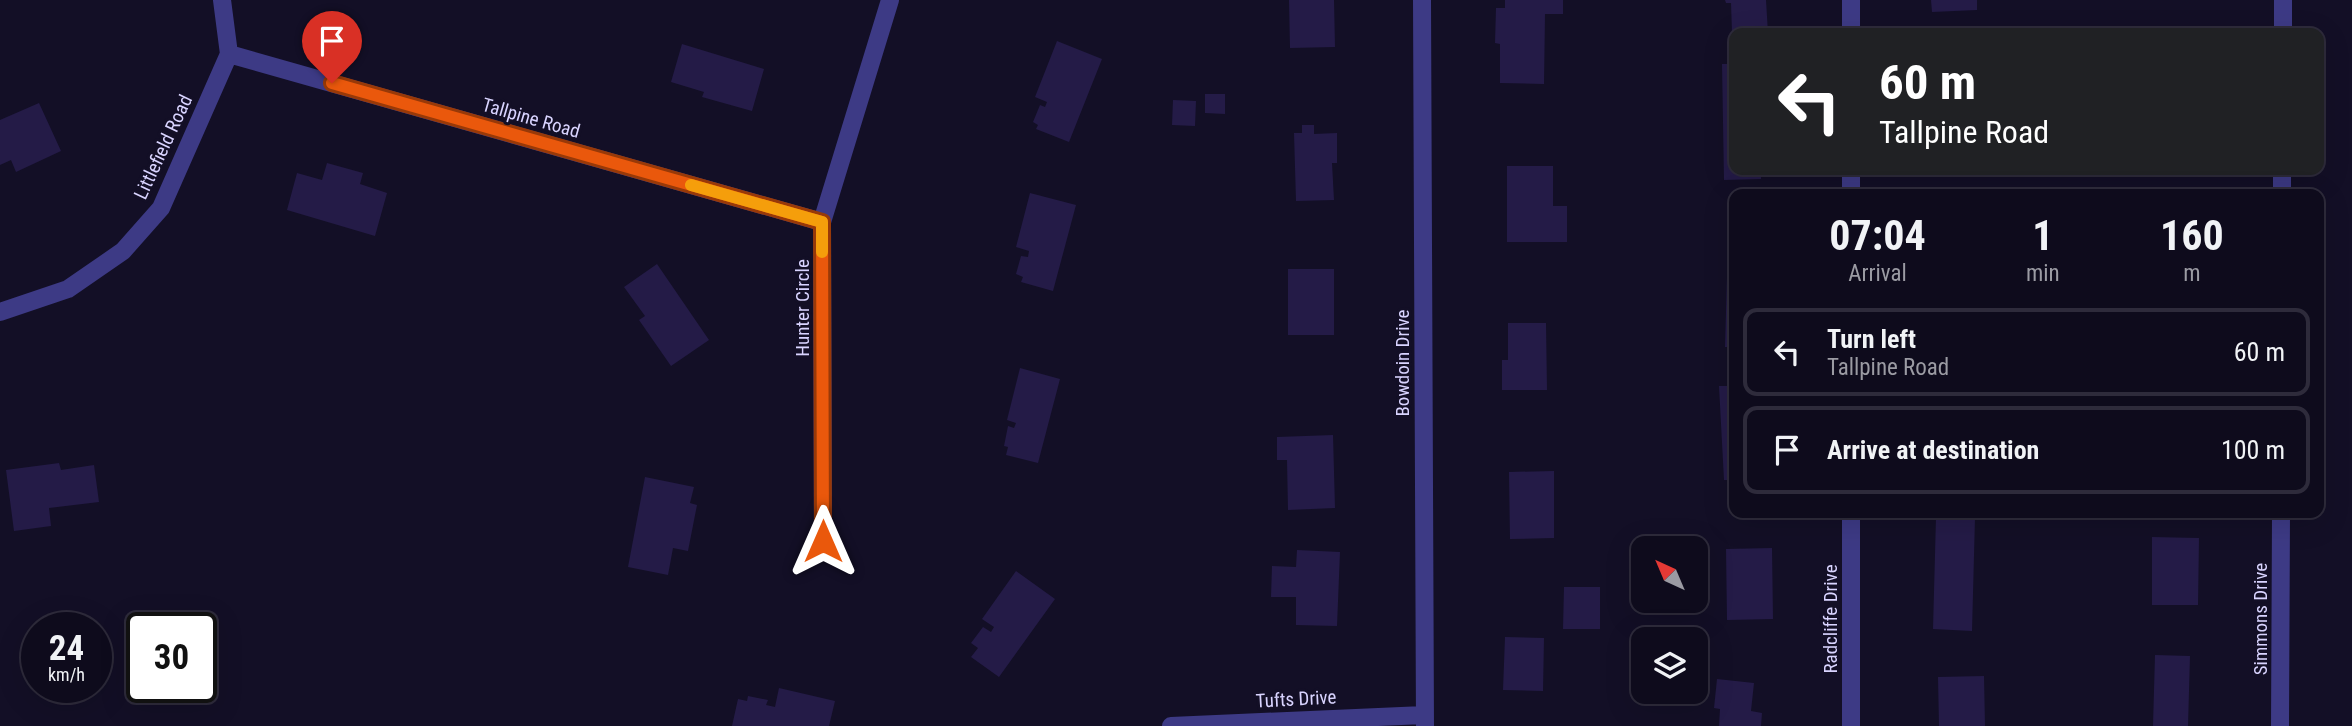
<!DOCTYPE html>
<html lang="en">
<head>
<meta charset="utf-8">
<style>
	:root { --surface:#0e0b1c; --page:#1c1929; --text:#f1f3f6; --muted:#9b9ba3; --line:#2e2b3b }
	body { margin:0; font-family:"Roboto Condensed",sans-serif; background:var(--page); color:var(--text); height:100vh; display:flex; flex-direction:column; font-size:26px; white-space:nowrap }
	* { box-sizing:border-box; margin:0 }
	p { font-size:23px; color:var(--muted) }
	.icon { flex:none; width:38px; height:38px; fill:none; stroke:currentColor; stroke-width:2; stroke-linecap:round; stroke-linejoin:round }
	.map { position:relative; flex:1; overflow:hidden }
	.drawer { position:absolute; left:1729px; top:189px; width:595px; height:329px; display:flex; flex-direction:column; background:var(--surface); border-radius:14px; box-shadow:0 7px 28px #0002,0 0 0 2px var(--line) }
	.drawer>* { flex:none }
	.top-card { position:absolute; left:1729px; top:28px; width:595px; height:147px; border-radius:14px; box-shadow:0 7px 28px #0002,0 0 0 2px var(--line); background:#202124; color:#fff; overflow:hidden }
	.needle { width:46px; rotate:316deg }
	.fabs { position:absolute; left:1631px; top:536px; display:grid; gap:14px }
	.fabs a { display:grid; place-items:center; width:77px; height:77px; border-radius:14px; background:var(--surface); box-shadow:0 7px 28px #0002,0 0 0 2px var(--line); font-size:35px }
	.speed { position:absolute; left:21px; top:612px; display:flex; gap:14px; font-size:35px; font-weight:700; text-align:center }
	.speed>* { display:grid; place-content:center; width:91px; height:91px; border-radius:50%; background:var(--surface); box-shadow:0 7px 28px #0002,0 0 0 2px var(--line); line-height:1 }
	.speed small { font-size:18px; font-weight:400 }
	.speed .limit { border:4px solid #111; border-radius:10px; background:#fff; color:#111 }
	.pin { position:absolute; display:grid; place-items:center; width:60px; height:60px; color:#fff; margin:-72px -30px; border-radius:50% 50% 50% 0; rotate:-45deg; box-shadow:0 0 7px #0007 }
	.pin .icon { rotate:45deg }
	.me { position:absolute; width:77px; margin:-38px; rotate:0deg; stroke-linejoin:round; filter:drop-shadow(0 0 5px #0008) }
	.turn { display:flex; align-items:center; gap:24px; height:147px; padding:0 35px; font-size:32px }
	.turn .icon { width:91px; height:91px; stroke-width:2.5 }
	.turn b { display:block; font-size:49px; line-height:60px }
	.eta { display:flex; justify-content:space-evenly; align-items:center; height:119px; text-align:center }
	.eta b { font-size:42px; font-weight:700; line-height:49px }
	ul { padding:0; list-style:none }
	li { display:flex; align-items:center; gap:21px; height:88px; margin:0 14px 10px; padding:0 21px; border:4px solid var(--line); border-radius:14px }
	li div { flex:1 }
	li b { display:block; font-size:26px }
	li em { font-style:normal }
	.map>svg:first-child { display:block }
	.building { fill:#241b47 }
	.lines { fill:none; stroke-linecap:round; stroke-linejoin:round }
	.minor { stroke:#3d3a85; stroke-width:18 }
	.route-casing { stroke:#983908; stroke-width:18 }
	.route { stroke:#ea580c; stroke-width:12 }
	.slow { stroke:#f59e0b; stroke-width:12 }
	.labels { text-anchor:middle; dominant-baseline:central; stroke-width:6; stroke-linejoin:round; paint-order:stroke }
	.street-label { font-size:19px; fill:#d9d4ff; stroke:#130f26 }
</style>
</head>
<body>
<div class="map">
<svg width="2352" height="726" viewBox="0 0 2352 726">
	<rect width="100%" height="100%" fill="#130f26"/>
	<path class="building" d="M 1289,0 L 1334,0 L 1335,47 L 1290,48 Z
		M 1505,0 L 1563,0 L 1563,14 L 1545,14 L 1544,84 L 1500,83 L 1500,44 L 1495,43 L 1496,8 L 1505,8 Z
		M 1725,0 L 1766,0 L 1768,33 L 1732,33 L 1731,3 L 1726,3 Z
		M 1931,0 L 1977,0 L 1977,10 L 1932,12 Z
		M 1057,41 L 1102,59 L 1069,142 L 1036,129 L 1038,125 L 1033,122 L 1040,105 L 1045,107 L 1047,102 L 1035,97 Z
		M 682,44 L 764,69 L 752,111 L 702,97 L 704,92 L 671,82 Z
		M 1722,64 L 1734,64 L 1734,170 L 1761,170 L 1761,179 L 1724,180 Z
		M 1205,94 L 1225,94 L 1225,114 L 1205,113 Z
		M 1173,100 L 1196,101 L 1195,126 L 1172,125 Z
		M 39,103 L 61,151 L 16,172 L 11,160 L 0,165 L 0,120 Z
		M 1302,125 L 1314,125 L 1314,134 L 1337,133 L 1337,163 L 1332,163 L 1334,200 L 1296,201 L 1294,133 L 1302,133 Z
		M 327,163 L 363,173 L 360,184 L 387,193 L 375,236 L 287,210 L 297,173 L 322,180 Z
		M 1507,166 L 1553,166 L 1553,206 L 1567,206 L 1567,242 L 1507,242 Z
		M 1030,193 L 1076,205 L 1053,291 L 1021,282 L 1023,277 L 1016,274 L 1021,256 L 1028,257 L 1029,251 L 1016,247 Z
		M 1728,241 L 1734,241 L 1734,347 L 1725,347 Z
		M 657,264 L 709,340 L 671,366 L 639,320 L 645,316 L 624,287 Z
		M 1288,269 L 1334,269 L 1334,335 L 1288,335 Z
		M 1508,323 L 1546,323 L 1547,390 L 1502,390 L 1502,360 L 1508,360 Z
		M 1020,368 L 1060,379 L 1038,463 L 1006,455 L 1008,447 L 1004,446 L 1008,426 L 1014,428 L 1016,423 L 1007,420 Z
		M 1719,386 L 1734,386 L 1734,480 L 1724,480 Z
		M 1333,435 L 1335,508 L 1288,510 L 1287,460 L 1277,460 L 1277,437 Z
		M 59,463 L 61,470 L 94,465 L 99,502 L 49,508 L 51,526 L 14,531 L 6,470 Z
		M 1554,471 L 1554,538 L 1510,539 L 1509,472 Z
		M 645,477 L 694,487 L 690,503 L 697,505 L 688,551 L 673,548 L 668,575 L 628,567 Z
		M 1936,517 L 1975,518 L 1972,631 L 1933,629 Z
		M 2152,537 L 2199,538 L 2198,605 L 2152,605 Z
		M 1772,548 L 1773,619 L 1727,620 L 1726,549 Z
		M 1297,550 L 1340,552 L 1337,626 L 1296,625 L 1296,597 L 1271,597 L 1272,566 L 1296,567 Z
		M 1016,571 L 1055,599 L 999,677 L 971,657 L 978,648 L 971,643 L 983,627 L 991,632 L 994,627 L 982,619 Z
		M 1564,587 L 1600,587 L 1600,629 L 1563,629 Z
		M 1505,637 L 1544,638 L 1543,691 L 1503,690 Z
		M 2155,655 L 2190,656 L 2188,726 L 2153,726 Z
		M 1984,676 L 1985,726 L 1939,726 L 1938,677 Z
		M 1717,679 L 1754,683 L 1751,711 L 1762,713 L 1761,726 L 1719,726 L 1720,709 L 1714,708 Z
		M 779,688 L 835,701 L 829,726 L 732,726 L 738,699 L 747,701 L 748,696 L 768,700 L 766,705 L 775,707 Z"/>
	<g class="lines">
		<path class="minor" d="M 1422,0 L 1425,726
			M 1851,33 L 1851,0
			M 2283,33 L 2283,0
			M 229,54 L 822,222
			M 1851,194 L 1851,170
			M 2282,194 L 2282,170
			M 0,312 L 68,289 L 123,251 L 161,208 L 229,54 L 222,0
			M 823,541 L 822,222 L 890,0
			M 1171,726 L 1424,715
			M 1851,726 L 1851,513
			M 2280,726 L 2281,513"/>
	</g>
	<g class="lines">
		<g class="route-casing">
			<path id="route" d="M 332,83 L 822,222 L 823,541"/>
		</g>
		<use href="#route" class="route"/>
		<path class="slow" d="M 691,185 L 822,222 L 822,252"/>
	</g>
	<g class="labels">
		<g class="street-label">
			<text transform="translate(531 118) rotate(16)">Tallpine Road</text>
			<text transform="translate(163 147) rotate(-65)">Littlefield Road</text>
			<text transform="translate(802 308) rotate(-90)">Hunter Circle</text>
			<text transform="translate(1402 363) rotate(-90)">Bowdoin Drive</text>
			<text transform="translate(1830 619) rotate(-90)">Radcliffe Drive</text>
			<text transform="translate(2260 619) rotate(-90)">Simmons Drive</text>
			<text transform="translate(1296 699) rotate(-3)">Tufts Drive</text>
		</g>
	</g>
</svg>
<div class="fabs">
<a><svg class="needle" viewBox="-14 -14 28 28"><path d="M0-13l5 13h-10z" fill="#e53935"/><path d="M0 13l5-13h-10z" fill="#9b9ba3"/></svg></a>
<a><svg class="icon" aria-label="layers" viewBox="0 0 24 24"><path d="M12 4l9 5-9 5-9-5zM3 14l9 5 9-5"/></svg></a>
</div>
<div class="speed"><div>24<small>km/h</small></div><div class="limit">30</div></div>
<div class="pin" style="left:332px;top:83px;background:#d93025"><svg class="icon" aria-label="arrive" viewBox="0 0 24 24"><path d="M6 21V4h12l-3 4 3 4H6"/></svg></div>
<svg class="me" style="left:823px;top:541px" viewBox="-20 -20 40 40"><path d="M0-17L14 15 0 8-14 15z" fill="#ea580c" stroke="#fff" stroke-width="4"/></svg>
<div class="top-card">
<div class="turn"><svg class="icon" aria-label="left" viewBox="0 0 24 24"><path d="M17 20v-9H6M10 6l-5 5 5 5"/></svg><div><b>60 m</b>Tallpine Road</div></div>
</div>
<section class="drawer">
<div class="eta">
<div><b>07:04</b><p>Arrival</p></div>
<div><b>1</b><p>min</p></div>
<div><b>160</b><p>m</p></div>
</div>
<ul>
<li><svg class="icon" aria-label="left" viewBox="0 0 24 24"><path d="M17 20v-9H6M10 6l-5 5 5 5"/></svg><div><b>Turn left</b><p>Tallpine Road</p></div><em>60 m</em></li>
<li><svg class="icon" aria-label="arrive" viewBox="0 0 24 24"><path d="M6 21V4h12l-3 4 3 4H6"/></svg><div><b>Arrive at destination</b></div><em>100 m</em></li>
</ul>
</section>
</div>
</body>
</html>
